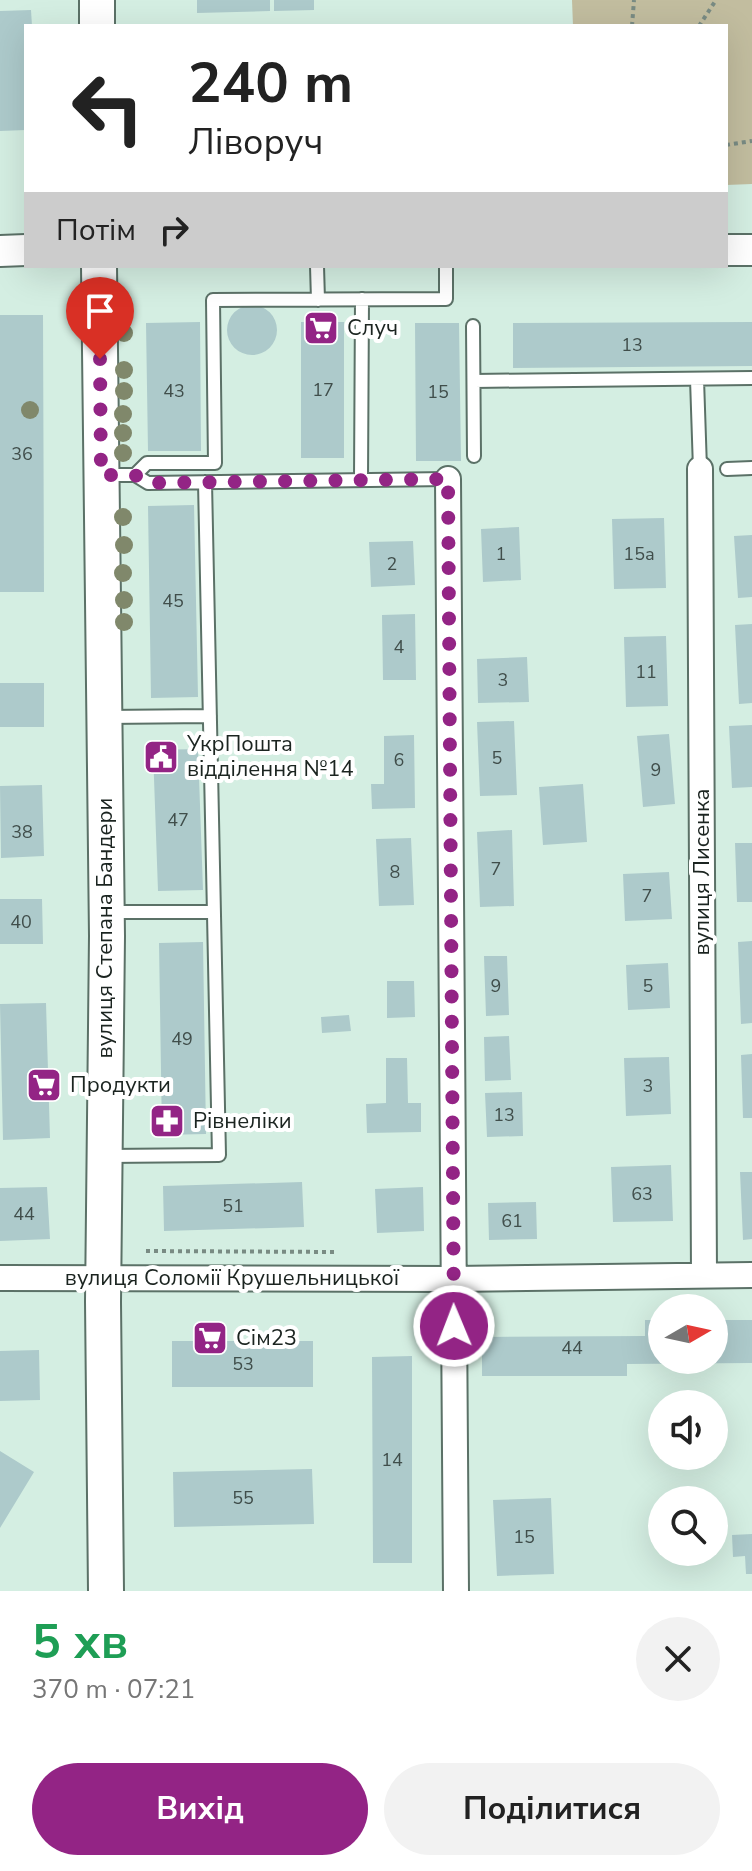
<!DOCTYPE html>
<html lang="uk">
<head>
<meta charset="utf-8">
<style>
	:root { --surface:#fff; --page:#f2f2f2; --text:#222; --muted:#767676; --accent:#932485 }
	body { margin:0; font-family:"Nunito Sans",sans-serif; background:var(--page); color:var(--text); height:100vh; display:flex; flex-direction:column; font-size:30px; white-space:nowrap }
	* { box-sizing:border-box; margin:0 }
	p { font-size:26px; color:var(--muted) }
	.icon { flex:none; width:44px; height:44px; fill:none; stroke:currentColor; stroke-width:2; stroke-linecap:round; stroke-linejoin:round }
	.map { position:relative; height:1591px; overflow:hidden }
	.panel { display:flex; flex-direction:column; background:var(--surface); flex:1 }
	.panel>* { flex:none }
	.guide { position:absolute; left:24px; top:24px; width:704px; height:244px; border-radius:0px; box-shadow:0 8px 32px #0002; background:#fff; color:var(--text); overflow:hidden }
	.needle { width:52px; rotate:81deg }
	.controls { position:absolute; left:648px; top:1294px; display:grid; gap:16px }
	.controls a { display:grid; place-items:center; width:80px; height:80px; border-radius:50%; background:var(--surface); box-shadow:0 8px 32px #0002; font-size:40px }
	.pin { position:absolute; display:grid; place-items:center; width:68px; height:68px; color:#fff; margin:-82px -34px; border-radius:50% 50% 50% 0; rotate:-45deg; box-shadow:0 0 8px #0007 }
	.pin .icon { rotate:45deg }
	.me { position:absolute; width:88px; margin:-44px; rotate:359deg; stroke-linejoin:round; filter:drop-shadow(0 0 6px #0008) }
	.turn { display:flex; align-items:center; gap:28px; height:168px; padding:0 32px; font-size:36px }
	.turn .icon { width:104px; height:104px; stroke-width:2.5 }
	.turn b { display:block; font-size:56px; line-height:68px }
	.then { display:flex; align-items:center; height:76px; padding:0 32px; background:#0003; gap:16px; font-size:30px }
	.round { display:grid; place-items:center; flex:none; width:84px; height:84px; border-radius:42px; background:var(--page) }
	.head { display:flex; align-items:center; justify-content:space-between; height:136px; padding:0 32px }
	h1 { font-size:48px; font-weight:700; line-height:60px; color:#1e9e55 }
	.primary-button { display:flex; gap:16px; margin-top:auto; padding:16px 32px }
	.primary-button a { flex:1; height:92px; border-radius:48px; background:var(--accent); color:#fff; font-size:32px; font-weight:700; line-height:92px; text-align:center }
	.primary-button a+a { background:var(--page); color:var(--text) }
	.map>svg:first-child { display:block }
	.green { fill:#c2bd9f }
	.building { fill:#adcacb }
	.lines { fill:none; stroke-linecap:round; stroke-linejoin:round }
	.service-casing { stroke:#5b7167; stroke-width:16 }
	.minor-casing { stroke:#5b7167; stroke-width:28 }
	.tertiary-casing { stroke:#5b7167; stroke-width:34 }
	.secondary-casing { stroke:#5b7167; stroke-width:38 }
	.path { stroke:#798b83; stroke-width:4; stroke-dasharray:4 4; stroke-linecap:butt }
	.service { stroke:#fff; stroke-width:12 }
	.minor { stroke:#fff; stroke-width:24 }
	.tertiary { stroke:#fff; stroke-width:30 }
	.secondary { stroke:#fff; stroke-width:34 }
	.tree { fill:#80886b }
	.route { stroke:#932485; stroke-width:14; stroke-dasharray:0 25.2 }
	.labels { text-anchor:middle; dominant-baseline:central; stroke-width:8; stroke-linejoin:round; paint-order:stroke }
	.number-label { font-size:18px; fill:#404e4b }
	.poi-label { font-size:22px; fill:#1b2420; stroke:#fff; text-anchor:start }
	.street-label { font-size:22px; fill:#1b2420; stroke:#fff }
</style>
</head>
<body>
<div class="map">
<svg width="752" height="1591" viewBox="0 0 752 1591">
	<rect width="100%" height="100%" fill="#d4eee2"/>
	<path class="green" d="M 572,0 L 752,0 L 752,184 L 726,185 L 726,26 L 573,26 Z"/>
	<path class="building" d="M 197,0 L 270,0 L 270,11 L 197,13 Z
		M 274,0 L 314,0 L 314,10 L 274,11 Z
		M 31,10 L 32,26 L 26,26 L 26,130 L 0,131 L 0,11 Z
		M227 330a25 25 0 1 1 50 0a25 25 0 1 1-50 0Z
		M 0,315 L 43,315 L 44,592 L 0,592 Z
		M 200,322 L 201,451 L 148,451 L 146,323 Z
		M 301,322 L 344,322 L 344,458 L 301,458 Z
		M 752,322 L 752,366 L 513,368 L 513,323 Z
		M 415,323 L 459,323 L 461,461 L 416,461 Z
		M 194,505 L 198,697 L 151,698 L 148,506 Z
		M 664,518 L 666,588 L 614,589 L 612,519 Z
		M 519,527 L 521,580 L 483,582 L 481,529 Z
		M 752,535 L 752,597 L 738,598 L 734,536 Z
		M 413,541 L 415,585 L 371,587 L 369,542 Z
		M 415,614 L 416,680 L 383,680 L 382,615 Z
		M 752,624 L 752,703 L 739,704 L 735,625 Z
		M 666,636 L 668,706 L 626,707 L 624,637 Z
		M 527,657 L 529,702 L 478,703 L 477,659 Z
		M 0,683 L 44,683 L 44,727 L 0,727 Z
		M 514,721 L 517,795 L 480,796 L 477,722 Z
		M 752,725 L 752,787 L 732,788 L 729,726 Z
		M 669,734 L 675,804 L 643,807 L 637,736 Z
		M 414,735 L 415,808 L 372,809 L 371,784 L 384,784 L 384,736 Z
		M 198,749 L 203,890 L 158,891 L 153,750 Z
		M 583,784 L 587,842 L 543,845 L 539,787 Z
		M 42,785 L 44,856 L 1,858 L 0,786 Z
		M 512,830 L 514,906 L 480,907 L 477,832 Z
		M 411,838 L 414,905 L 379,906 L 376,839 Z
		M 735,843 L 752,843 L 752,902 L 737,902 Z
		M 669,872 L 672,919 L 625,921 L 623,874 Z
		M 0,899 L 42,899 L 43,944 L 0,944 Z
		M 752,941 L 752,1023 L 741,1024 L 738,942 Z
		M 203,942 L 206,1134 L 162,1135 L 159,943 Z
		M 484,956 L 507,956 L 509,1015 L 486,1016 Z
		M 668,963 L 670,1008 L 628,1010 L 626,965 Z
		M 387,981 L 414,981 L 415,1017 L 387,1018 Z
		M 46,1003 L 50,1138 L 3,1140 L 0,1004 Z
		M 349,1015 L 351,1031 L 322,1033 L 321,1017 Z
		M 509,1036 L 511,1080 L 485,1081 L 484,1037 Z
		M 752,1054 L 752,1118 L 743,1118 L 741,1055 Z
		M 669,1057 L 671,1114 L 626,1116 L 624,1058 Z
		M 386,1058 L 407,1058 L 408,1103 L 421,1103 L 421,1132 L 367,1133 L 366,1104 L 386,1103 Z
		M 522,1092 L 523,1136 L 487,1137 L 485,1093 Z
		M 671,1165 L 673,1221 L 613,1222 L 611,1167 Z
		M 740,1172 L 752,1172 L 752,1239 L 743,1240 Z
		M 302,1182 L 304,1227 L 164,1231 L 163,1186 Z
		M 47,1187 L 50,1239 L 0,1241 L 0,1188 Z
		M 423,1187 L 424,1231 L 377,1233 L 375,1189 Z
		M 536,1202 L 537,1239 L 489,1240 L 488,1203 Z
		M 645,1320 L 662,1320 L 662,1360 L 714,1360 L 714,1320 L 752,1320 L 752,1363 L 627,1364 L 627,1376 L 482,1376 L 482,1337 L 645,1336 Z
		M 172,1341 L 313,1341 L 313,1387 L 172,1387 Z
		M 39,1350 L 40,1400 L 0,1401 L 0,1351 Z
		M 412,1356 L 412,1563 L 373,1563 L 372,1357 Z
		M 0,1451 L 34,1472 L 0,1528 Z
		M 312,1469 L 314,1524 L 174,1527 L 173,1472 Z
		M 551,1498 L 554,1574 L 497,1576 L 493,1500 Z
		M 752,1534 L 752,1574 L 746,1574 L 745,1556 L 733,1557 L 732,1535 Z"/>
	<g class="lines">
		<g class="service-casing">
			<path id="service" d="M 317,266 L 318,300
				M 473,326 L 474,456
				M 697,379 L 700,469
				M 474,381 L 752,378
				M 727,469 L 752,468
				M 104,475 L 135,475 L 148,483 L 448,479
				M 135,475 L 147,463 L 215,463 L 213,300 L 446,299 L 446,266
				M 361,479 L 362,299
				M 105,717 L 210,716
				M 108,912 L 213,912
				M 107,1156 L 219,1155 L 205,482"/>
		</g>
		<g class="minor-casing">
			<path id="minor" d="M 700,469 L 704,1275
				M 448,479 L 456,1591
				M 0,1278 L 454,1279 L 752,1275"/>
		</g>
		<g class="tertiary-casing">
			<path id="tertiary" d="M 726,250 L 752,250
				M 0,251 L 26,250"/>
		</g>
		<g class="secondary-casing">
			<path id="secondary" d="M 97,0 L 97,26
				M 99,266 L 107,936 L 103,1302 L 106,1591"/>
		</g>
		<path class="path" d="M 632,26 L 634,0
			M 699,26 L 716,0
			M 726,145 L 752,141
			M 146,1251 L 336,1252"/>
		<use href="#service" class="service"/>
		<use href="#minor" class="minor"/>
		<use href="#tertiary" class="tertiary"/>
		<use href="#secondary" class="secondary"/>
	</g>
	<g class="tree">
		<circle cx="124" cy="333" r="9"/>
		<circle cx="124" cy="370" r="9"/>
		<circle cx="124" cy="391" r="9"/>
		<circle cx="30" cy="410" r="9"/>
		<circle cx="123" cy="414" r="9"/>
		<circle cx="123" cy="433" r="9"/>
		<circle cx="123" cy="453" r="9"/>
		<circle cx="123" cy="517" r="9"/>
		<circle cx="124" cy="545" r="9"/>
		<circle cx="123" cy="573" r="9"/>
		<circle cx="124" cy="600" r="9"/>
		<circle cx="124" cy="622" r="9"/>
	</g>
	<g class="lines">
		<path class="route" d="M 100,359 L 101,475 L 135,475 L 148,483 L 448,479 L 454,1326"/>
	</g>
	<defs>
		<g id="supermarket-square" transform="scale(1.8)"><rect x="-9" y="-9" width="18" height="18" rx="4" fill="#932485" stroke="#fff"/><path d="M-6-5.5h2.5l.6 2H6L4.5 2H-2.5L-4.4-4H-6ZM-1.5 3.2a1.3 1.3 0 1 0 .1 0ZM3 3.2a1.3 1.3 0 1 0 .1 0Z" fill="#fff"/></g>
		<g id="civic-square" transform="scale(1.8)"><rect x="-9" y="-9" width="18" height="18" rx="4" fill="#932485" stroke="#fff"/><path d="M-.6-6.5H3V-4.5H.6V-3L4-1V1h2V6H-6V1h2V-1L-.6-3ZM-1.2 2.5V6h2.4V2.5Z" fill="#fff"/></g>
		<g id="pharmacy-square" transform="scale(1.8)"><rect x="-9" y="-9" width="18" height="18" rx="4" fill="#932485" stroke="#fff"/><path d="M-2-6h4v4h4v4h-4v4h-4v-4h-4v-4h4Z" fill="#fff"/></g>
	</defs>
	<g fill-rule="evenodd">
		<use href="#supermarket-square" x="321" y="328"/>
		<use href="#civic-square" x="161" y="757"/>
		<use href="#supermarket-square" x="44" y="1085"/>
		<use href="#pharmacy-square" x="167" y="1121"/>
		<use href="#supermarket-square" x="210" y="1338"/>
	</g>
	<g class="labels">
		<g class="number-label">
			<text x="632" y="345">13</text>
			<text x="323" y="390">17</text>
			<text x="174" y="391">43</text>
			<text x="438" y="392">15</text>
			<text x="22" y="454">36</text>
			<text x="501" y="554">1</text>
			<text x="639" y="554">15а</text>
			<text x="392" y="564">2</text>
			<text x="173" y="601">45</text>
			<text x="399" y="647">4</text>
			<text x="646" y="672">11</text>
			<text x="503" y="680">3</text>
			<text x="497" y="758">5</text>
			<text x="399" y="760">6</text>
			<text x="656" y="770">9</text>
			<text x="178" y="820">47</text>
			<text x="22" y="832">38</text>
			<text x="496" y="869">7</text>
			<text x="395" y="872">8</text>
			<text x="647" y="896">7</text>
			<text x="21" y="922">40</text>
			<text x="496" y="986">9</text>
			<text x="648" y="986">5</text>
			<text x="182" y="1039">49</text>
			<text x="648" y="1086">3</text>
			<text x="504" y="1115">13</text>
			<text x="642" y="1194">63</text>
			<text x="233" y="1206">51</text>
			<text x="24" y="1214">44</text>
			<text x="512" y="1221">61</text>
			<text x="572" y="1348">44</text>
			<text x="243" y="1364">53</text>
			<text x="392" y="1460">14</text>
			<text x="243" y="1498">55</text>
			<text x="524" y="1537">15</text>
		</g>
		<g class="poi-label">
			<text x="347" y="328">Случ</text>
			<text x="187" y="744">УкрПошта<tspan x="187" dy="25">відділення №14</tspan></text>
			<text x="70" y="1085">Продукти</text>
			<text x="193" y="1121">Рівнеліки</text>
			<text x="236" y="1338">Сім23</text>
		</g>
		<g class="street-label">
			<text transform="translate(702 872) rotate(-90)">вулиця Лисенка</text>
			<text transform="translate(105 928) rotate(-90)">вулиця Степана Бандери</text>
			<text x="232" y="1278">вулиця Соломії Крушельницької</text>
		</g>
	</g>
</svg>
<div class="controls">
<a><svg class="needle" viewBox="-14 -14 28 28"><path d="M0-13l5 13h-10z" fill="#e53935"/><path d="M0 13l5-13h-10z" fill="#767676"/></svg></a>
<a><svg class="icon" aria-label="sound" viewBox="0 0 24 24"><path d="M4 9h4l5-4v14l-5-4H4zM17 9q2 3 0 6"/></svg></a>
<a><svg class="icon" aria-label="search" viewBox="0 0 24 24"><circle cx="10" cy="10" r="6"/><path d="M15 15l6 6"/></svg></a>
</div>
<div class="pin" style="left:100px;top:359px;background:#d93025"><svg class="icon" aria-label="arrive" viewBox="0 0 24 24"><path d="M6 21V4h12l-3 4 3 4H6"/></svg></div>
<svg class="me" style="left:454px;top:1326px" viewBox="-20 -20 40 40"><circle r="17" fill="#932485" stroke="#fff" stroke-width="3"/><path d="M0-11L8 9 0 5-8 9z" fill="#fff"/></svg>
<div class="guide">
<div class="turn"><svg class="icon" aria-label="left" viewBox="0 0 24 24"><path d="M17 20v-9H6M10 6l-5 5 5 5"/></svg><div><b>240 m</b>Ліворуч</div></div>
<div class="then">Потім<svg class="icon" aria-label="right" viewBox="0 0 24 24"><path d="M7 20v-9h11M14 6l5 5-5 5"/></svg></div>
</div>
</div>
<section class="panel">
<div class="head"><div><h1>5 хв</h1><p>370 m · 07:21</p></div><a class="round"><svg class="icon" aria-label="close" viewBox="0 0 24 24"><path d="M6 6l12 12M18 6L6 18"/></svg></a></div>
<div class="primary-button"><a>Вихід</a><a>Поділитися</a></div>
</section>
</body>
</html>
